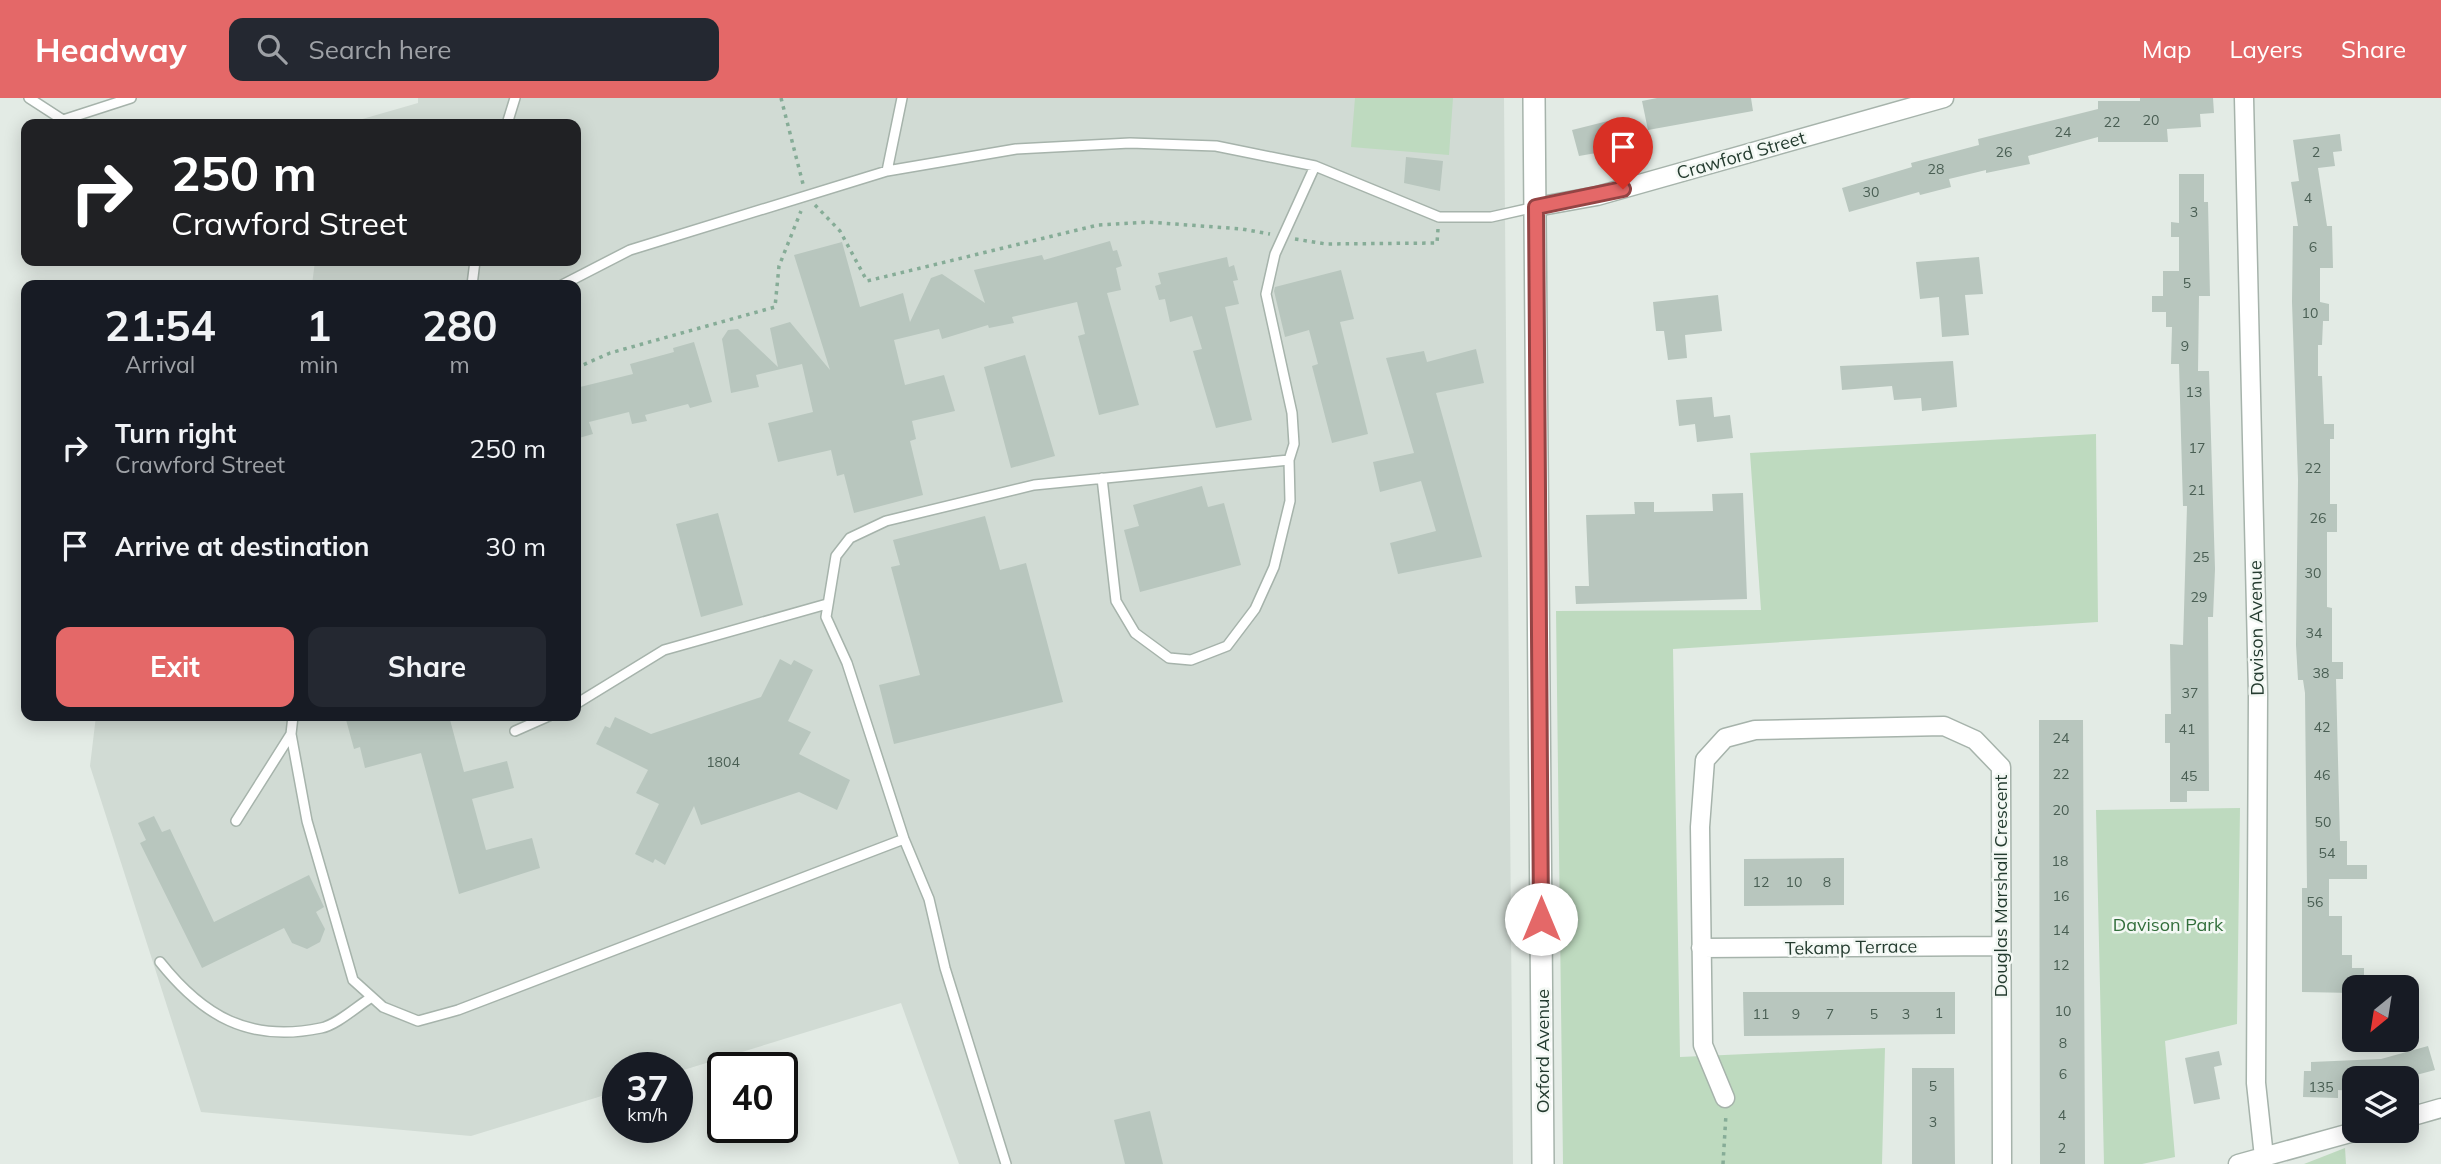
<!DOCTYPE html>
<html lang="en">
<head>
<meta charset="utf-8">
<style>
	:root { --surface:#171b24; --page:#242831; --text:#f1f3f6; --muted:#9ea1a6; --accent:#e46868 }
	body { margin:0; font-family:Mulish,sans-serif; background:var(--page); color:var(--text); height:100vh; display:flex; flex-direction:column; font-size:26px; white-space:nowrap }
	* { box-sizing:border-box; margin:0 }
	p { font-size:23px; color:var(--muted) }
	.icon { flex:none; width:38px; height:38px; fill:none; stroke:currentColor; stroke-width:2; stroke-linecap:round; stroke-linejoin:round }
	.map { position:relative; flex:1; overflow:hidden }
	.panel { position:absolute; left:21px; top:182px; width:560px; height:441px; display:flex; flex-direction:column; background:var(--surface); border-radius:14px; box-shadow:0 4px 18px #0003 }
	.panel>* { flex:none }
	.guide { position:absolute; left:21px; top:21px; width:560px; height:147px; border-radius:14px; box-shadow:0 4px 18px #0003; background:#202124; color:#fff; overflow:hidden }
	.needle { width:46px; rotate:210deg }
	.buttons { position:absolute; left:2342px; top:877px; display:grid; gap:14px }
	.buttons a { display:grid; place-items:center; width:77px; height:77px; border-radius:14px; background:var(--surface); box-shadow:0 4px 18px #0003; font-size:35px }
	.speed { position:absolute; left:602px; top:954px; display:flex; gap:14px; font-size:35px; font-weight:700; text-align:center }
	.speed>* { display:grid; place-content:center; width:91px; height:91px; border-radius:50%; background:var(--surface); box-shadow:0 4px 18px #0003; line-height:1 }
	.speed small { font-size:18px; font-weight:400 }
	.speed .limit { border:4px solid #111; border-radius:10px; background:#fff; color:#111 }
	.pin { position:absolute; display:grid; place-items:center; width:60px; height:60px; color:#fff; margin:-72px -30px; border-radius:50% 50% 50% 0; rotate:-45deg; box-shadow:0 0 7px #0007 }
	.pin .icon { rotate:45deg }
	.me { position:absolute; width:77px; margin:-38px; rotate:0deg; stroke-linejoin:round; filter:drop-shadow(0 0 5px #0008) }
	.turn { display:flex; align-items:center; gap:24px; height:147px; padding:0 35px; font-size:32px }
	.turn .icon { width:91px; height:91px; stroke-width:2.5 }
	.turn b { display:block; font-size:49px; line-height:60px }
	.eta { display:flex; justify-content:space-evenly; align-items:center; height:119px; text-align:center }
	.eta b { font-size:42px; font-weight:700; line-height:49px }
	.cta { display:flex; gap:14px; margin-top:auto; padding:14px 35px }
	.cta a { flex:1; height:80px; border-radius:14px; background:var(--accent); color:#fff; font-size:28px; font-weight:700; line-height:80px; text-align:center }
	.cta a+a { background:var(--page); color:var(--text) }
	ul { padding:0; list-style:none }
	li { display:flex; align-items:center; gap:21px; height:98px; padding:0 35px }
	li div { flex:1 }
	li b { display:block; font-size:26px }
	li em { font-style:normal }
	header { display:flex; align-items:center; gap:42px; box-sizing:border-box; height:98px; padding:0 35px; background:var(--accent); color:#fff }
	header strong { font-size:33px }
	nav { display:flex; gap:38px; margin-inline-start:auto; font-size:24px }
	.search { width:490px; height:63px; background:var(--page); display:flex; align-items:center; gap:18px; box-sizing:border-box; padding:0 24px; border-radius:14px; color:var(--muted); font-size:26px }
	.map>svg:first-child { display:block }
	.built { fill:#d1dbd4 }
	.green { fill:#bedabf }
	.building { fill:#b8c6be }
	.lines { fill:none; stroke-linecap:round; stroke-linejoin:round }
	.service-casing { stroke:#a6b3ab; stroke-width:12 }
	.minor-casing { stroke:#a6b3ab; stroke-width:21 }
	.tertiary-casing { stroke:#a6b3ab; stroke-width:24 }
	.path { stroke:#86ac97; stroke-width:3.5; stroke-dasharray:3.5 5; stroke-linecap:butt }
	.service { stroke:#fff; stroke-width:9 }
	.minor { stroke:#fff; stroke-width:18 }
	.tertiary { stroke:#fff; stroke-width:21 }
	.route-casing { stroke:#944444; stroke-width:18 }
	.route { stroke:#e46868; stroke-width:12 }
	.labels { text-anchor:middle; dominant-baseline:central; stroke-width:5; stroke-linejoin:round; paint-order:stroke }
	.number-label { font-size:14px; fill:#495e53 }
	.street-label { font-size:18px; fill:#243b2f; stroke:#f3f8f4 }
	.park-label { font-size:18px; fill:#326e3b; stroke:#f3f8f4 }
</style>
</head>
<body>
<header>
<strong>Headway</strong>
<div class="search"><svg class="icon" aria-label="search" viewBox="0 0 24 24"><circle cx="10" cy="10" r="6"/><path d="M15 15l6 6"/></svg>Search here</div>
<nav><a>Map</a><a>Layers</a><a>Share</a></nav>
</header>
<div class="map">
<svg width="2441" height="1066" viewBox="0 0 2441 1066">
	<rect width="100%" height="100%" fill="#e3ebe5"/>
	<path class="built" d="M 418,0 L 1504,0 L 1513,1066 L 959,1066 L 901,905 L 677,974 L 677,970 L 618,970 L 618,993 L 471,1038 L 201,1014 L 90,668 L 96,618 L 576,618 L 576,187 L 312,187 L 315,163 L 576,163 L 576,26 L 345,26 L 418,5 Z"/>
	<path class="green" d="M 1355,0 L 1453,0 L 1449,57 L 1351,49 Z
		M 2096,336 L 2098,524 L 1673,551 L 1680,959 L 1885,950 L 1882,1066 L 1563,1066 L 1556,513 L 1761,512 L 1750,355 Z
		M 2240,710 L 2237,926 L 2165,943 L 2175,1059 L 2142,1066 L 2104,1066 L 2096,712 Z
		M 2345,1050 L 2346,1066 L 2304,1066 Z"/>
	<path class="building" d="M 1657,0 L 1751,0 L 1753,13 L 1648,32 L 1642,3 Z
		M 2140,0 L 2213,0 L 2214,15 L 2200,16 L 2201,29 L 2167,31 L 2168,44 L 2098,44 L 2098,39 L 2028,58 L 2030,66 L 1986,75 L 1986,72 L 1949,81 L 1951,89 L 1920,97 L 1919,94 L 1849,114 L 1842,90 L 1912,69 L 1911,65 L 1979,47 L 1978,41 L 2098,11 L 2098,3 L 2140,3 Z
		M 1612,22 L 1619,51 L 1579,58 L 1572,32 Z
		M 2340,36 L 2342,53 L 2333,54 L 2335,68 L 2318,70 L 2327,128 L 2332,128 L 2333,170 L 2320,170 L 2320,204 L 2329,206 L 2329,223 L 2323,223 L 2322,247 L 2318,247 L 2318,278 L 2322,278 L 2324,326 L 2334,326 L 2334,341 L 2330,341 L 2330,406 L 2337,406 L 2337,434 L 2327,434 L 2327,509 L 2332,510 L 2332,564 L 2343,564 L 2343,581 L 2336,581 L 2340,743 L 2347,743 L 2347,767 L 2367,767 L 2367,781 L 2329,781 L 2329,818 L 2342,818 L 2342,857 L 2352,857 L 2352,870 L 2364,870 L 2364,889 L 2354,889 L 2354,895 L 2302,894 L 2302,790 L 2307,790 L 2305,595 L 2303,582 L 2298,582 L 2296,547 L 2298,382 L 2292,204 L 2293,128 L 2298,128 L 2291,84 L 2299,83 L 2293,42 Z
		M 1406,59 L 1443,63 L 1440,93 L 1404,85 Z
		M 2179,76 L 2204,76 L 2204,104 L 2208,104 L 2210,198 L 2199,198 L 2198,273 L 2209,273 L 2215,471 L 2213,519 L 2208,519 L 2209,693 L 2187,693 L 2187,704 L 2170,704 L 2170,645 L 2165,645 L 2165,616 L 2171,616 L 2170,546 L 2183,547 L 2187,408 L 2183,408 L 2179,266 L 2171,266 L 2172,229 L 2166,229 L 2166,214 L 2152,214 L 2152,198 L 2163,198 L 2163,173 L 2179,173 L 2179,139 L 2171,139 L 2171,124 L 2179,125 Z
		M 1110,143 L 1113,153 L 1117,152 L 1122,168 L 1116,170 L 1121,192 L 1107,195 L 1139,307 L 1099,317 L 1078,238 L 1085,236 L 1077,204 L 1012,219 L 1014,225 L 989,230 L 988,227 L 942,241 L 939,231 L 894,242 L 905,287 L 944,277 L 955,313 L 912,323 L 916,341 L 910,343 L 923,397 L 854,415 L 844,376 L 837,378 L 831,352 L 778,364 L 768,325 L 813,314 L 802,266 L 756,277 L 759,289 L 731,295 L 722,241 L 728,232 L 738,231 L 778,269 L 770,230 L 790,224 L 830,272 L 794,157 L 842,144 L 860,209 L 903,195 L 910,224 L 931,180 L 942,176 L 985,205 L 974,172 L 1042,157 L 1044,162 Z
		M 1227,159 L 1229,169 L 1234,167 L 1238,182 L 1233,183 L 1239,206 L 1225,209 L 1252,322 L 1216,330 L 1193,253 L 1202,251 L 1192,218 L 1170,224 L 1165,201 L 1159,202 L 1155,188 L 1161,186 L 1158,175 Z
		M 1979,159 L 1983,196 L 1965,197 L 1969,237 L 1942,239 L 1939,199 L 1920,201 L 1916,164 Z
		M 1341,172 L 1354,221 L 1340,224 L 1368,336 L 1332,345 L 1312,268 L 1318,266 L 1309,232 L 1285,239 L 1274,193 L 1275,189 Z
		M 1718,197 L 1722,233 L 1685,237 L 1687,260 L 1668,262 L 1664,233 L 1656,233 L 1653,204 Z
		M 694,244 L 712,304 L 690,310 L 688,306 L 645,317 L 647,323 L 632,326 L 629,314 L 589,324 L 593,336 L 579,340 L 576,331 L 576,290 L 633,276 L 630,266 L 674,254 L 673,250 Z
		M 1476,251 L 1484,285 L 1436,295 L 1482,459 L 1398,476 L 1390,445 L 1436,433 L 1421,383 L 1380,394 L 1373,364 L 1414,355 L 1386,260 L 1424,253 L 1427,264 Z
		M 1025,257 L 1055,358 L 1011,370 L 984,269 Z
		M 1953,263 L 1957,309 L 1922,313 L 1921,300 L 1894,302 L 1892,288 L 1842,292 L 1840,268 Z
		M 1712,299 L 1714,319 L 1730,317 L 1733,340 L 1697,344 L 1695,326 L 1679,328 L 1676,302 Z
		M 1202,388 L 1208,409 L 1224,405 L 1241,467 L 1140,494 L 1124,432 L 1139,428 L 1133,407 Z
		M 1743,395 L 1747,501 L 1576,506 L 1575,488 L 1589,488 L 1586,417 L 1635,416 L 1634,404 L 1654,404 L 1654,414 L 1713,413 L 1712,396 Z
		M 718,415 L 743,507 L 701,519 L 676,426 Z
		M 985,418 L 1000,472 L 1026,465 L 1063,604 L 894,646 L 879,587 L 920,577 L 891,469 L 900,467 L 893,442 Z
		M 780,561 L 791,567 L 794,562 L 813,572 L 788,623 L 811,634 L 799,656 L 850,682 L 837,712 L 799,694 L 701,727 L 694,708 L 665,767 L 655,761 L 653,765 L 635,756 L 659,706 L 636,695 L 648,672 L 596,646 L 605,628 L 610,630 L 615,619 L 651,636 L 761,599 Z
		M 345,618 L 449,618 L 464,674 L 507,663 L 514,690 L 472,701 L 486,752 L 532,740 L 540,770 L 459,796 L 421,655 L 365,670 L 360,649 L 354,651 Z
		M 2039,622 L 2083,622 L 2085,1066 L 2040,1066 Z
		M 154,718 L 162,734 L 170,731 L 214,824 L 309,777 L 324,809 L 316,814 L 325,831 L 320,844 L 307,851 L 292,845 L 284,830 L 202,870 L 140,745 L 146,742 L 138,725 Z
		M 1844,760 L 1844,807 L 1744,808 L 1744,761 Z
		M 1743,894 L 1955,894 L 1955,936 L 1744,938 Z
		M 2428,948 L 2435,972 L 2405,980 L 2354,980 L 2354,993 L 2338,992 L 2338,1000 L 2303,999 L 2304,973 L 2311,973 L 2311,964 L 2381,961 Z
		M 2219,953 L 2222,967 L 2214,969 L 2220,1001 L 2194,1006 L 2185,960 Z
		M 1912,970 L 1954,970 L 1955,1066 L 1912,1066 Z
		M 1150,1013 L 1163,1066 L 1125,1066 L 1114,1022 Z"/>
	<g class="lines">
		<g class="service-casing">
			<path id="service" d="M 29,0 L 63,22 L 131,0
				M 507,26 L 515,0
				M 887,73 L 902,0
				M 472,187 L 475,163
				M 562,187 L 630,152 L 887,73 L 1016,51 L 1130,45 L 1216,48 L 1315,68 L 1439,119 L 1491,119 L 1536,109
				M 1102,380 L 1116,503 L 1135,535 L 1169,560 L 1191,562 L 1227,548 L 1255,511 L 1274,469 L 1290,403 L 1289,362
				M 576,606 L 664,552 L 827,506
				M 293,618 L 291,636 L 307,723 L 353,882 L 383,909 L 418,923 L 458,912 L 904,741
				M 515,633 L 549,618
				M 236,723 L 291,636
				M 160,864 C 203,918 249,945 321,930 C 337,927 357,908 372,899
				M 1006,1066 L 945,870 L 929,801 L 904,741 L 847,565 L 826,519 L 836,458 L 850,440 L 886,423 L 1034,387 L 1289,362 L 1294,346 L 1292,315 L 1266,196 L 1275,156 L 1315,68"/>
		</g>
		<g class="minor-casing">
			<path id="minor" d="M 2244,0 L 2258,596 L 2256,985 L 2264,1059
				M 1536,109 L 1597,98 L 1944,0
				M 1701,850 L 2001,848
				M 1725,1000 L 1703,947 L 1700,729 L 1705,662 L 1725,640 L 1755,632 L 1944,628 L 1975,642 L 2001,669 L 2002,1066
				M 2406,1020 L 2441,1010
				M 2238,1066 L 2361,1032"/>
		</g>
		<g class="tertiary-casing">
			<path id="tertiary" d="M 1534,0 L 1543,1066"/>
		</g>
		<path class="path" d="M 781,0 L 803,86
			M 815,107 L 840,133 L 867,183 L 1098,127 L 1148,124 L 1242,131 L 1270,136
			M 1295,141 L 1326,146 L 1437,145 L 1438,131
			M 576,270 L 610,255 L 775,209 L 779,168 L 801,113
			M 1723,1066 L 1726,1016"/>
		<use href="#service" class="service"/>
		<use href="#minor" class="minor"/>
		<use href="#tertiary" class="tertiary"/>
	</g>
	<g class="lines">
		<g class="route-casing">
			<path id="route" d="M 1541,821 L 1536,109 L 1623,91"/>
		</g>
		<use href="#route" class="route"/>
	</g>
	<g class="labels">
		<g class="number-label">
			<text x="2151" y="22">20</text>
			<text x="2112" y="24">22</text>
			<text x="2063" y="34">24</text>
			<text x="2004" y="54">26</text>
			<text x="2316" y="54">2</text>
			<text x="1936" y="71">28</text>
			<text x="1871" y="94">30</text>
			<text x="2308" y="100">4</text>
			<text x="2194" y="114">3</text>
			<text x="2313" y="149">6</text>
			<text x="2187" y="185">5</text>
			<text x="2310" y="215">10</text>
			<text x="2185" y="248">9</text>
			<text x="2194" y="294">13</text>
			<text x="2197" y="350">17</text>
			<text x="2313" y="370">22</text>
			<text x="2197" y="392">21</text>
			<text x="2318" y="420">26</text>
			<text x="2201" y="459">25</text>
			<text x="2313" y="475">30</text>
			<text x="2199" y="499">29</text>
			<text x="2314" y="535">34</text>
			<text x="2321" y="575">38</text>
			<text x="2190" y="595">37</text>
			<text x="2322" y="629">42</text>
			<text x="2187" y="631">41</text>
			<text x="2061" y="640">24</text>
			<text x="723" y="664">1804</text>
			<text x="2061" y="676">22</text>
			<text x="2322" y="677">46</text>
			<text x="2189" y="678">45</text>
			<text x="2061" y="712">20</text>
			<text x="2323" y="724">50</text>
			<text x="2327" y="755">54</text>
			<text x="2060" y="763">18</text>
			<text x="1761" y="784">12</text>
			<text x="1794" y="784">10</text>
			<text x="1827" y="784">8</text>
			<text x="2061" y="798">16</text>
			<text x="2315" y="804">56</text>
			<text x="2061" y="832">14</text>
			<text x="2061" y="867">12</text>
			<text x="2063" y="913">10</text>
			<text x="1939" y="915">1</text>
			<text x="1761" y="916">11</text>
			<text x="1796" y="916">9</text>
			<text x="1830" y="916">7</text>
			<text x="1874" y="916">5</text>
			<text x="1906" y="916">3</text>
			<text x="2063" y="945">8</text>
			<text x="2063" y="976">6</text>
			<text x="1933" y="988">5</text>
			<text x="2321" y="989">135</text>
			<text x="2062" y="1017">4</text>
			<text x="1933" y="1024">3</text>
			<text x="2062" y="1050">2</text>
		</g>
		<g class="street-label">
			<text transform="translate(1741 57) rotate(-16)">Crawford Street</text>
			<text transform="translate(2256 530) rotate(-91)">Davison Avenue</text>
			<text transform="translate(2000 788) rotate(-90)">Douglas Marshall Crescent</text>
			<text transform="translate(1851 849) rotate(-1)">Tekamp Terrace</text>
			<text transform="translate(1542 953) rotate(-90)">Oxford Avenue</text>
		</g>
		<g class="park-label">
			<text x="2168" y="826">Davison Park</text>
		</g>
	</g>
</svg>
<div class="buttons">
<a><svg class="needle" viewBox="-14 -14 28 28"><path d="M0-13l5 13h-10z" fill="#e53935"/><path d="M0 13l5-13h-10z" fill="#9ea1a6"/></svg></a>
<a><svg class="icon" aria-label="layers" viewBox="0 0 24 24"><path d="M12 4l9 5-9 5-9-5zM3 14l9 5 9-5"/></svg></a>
</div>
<div class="speed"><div>37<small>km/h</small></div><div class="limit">40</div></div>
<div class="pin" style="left:1623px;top:91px;background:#d93025"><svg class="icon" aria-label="arrive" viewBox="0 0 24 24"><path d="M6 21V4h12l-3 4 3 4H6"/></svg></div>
<svg class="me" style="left:1541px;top:821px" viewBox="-20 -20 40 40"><circle r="19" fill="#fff"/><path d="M0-13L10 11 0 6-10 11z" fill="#e46868"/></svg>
<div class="guide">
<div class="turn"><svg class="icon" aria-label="right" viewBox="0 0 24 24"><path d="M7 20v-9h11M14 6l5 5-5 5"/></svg><div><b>250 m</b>Crawford Street</div></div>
</div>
<section class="panel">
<div class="eta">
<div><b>21:54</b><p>Arrival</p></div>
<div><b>1</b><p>min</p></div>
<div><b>280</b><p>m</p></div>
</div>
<ul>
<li><svg class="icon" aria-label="right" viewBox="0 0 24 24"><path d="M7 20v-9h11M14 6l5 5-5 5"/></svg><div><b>Turn right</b><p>Crawford Street</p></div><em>250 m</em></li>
<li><svg class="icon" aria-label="arrive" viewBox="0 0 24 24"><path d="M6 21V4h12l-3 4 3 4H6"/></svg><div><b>Arrive at destination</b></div><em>30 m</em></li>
</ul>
<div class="cta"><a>Exit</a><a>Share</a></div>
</section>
</div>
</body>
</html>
